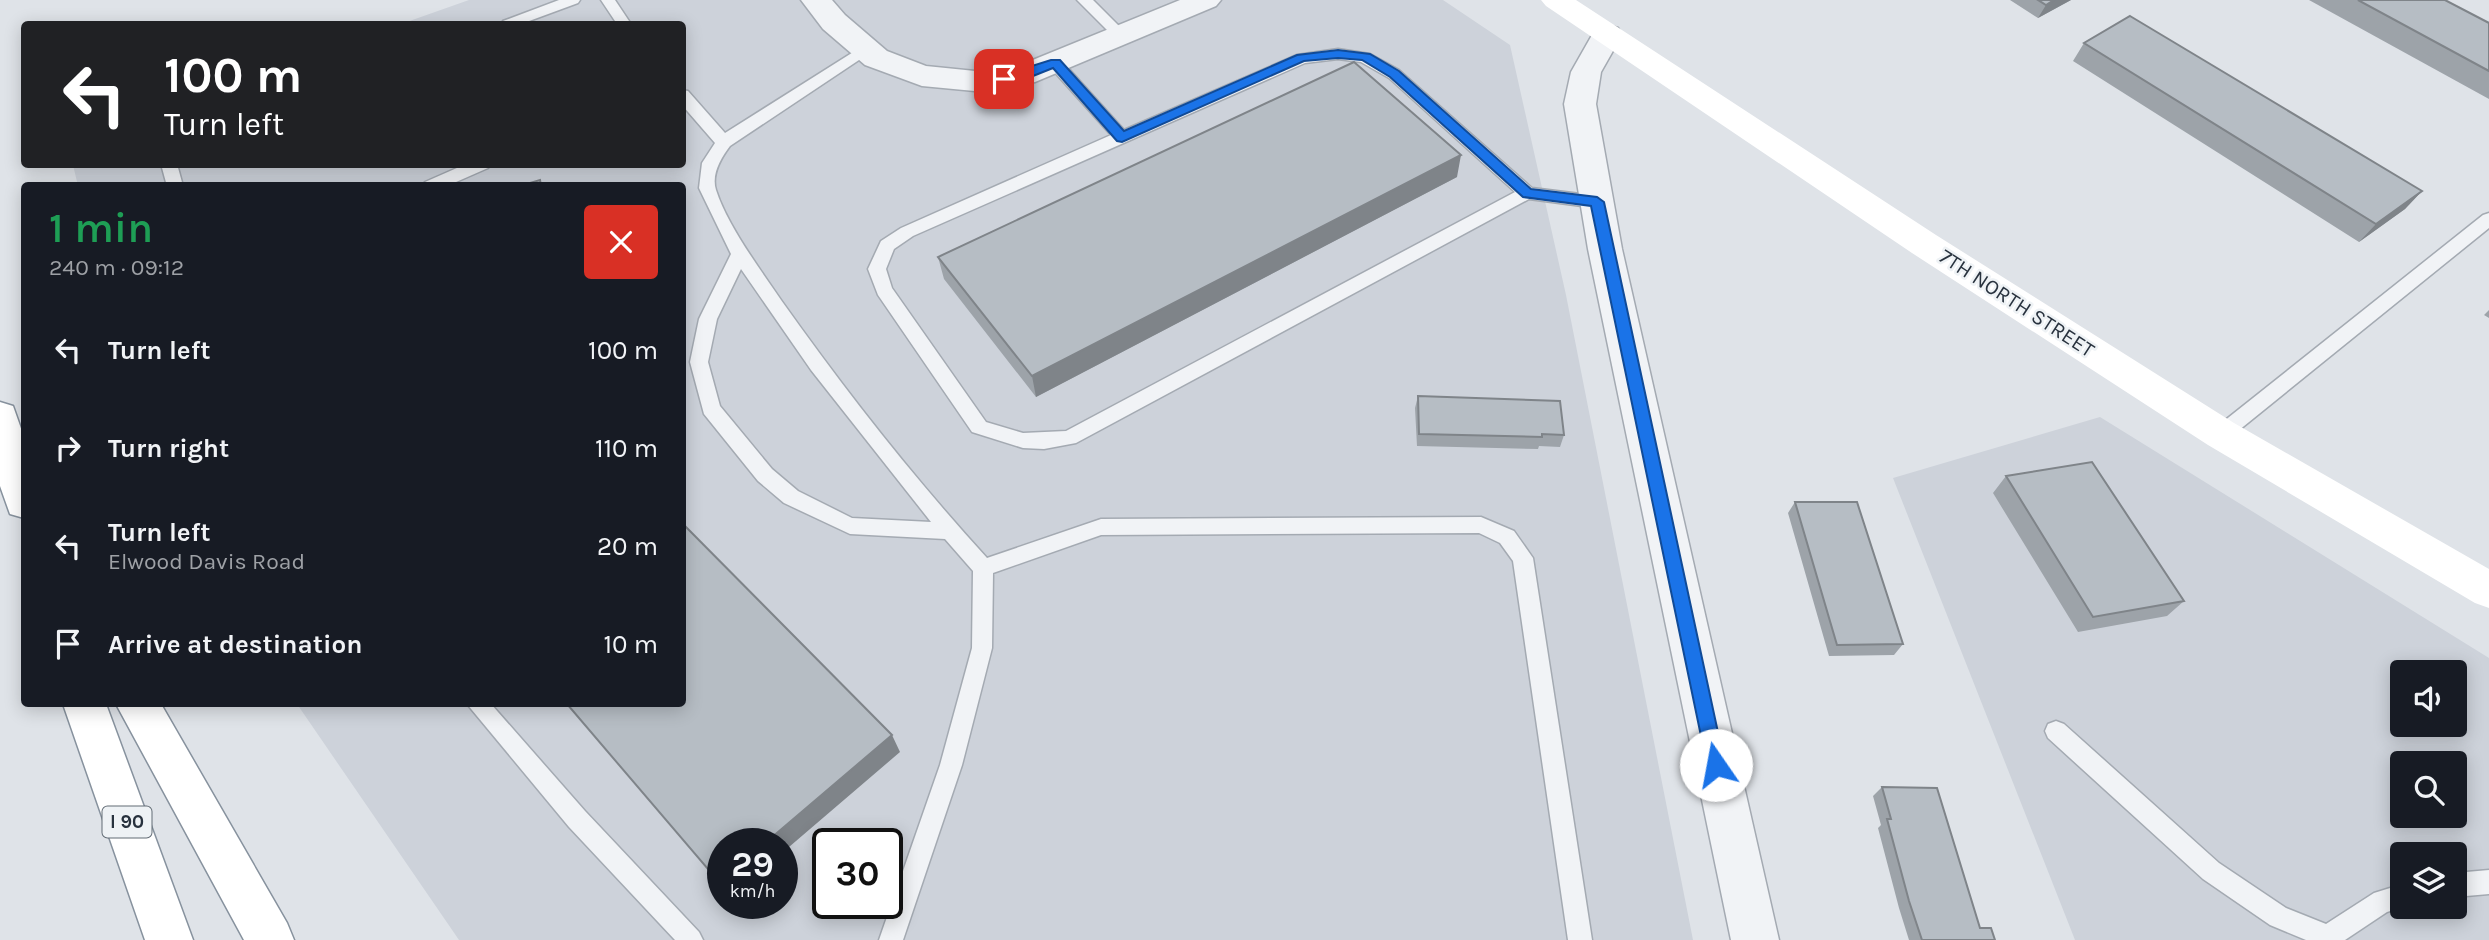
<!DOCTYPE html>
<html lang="en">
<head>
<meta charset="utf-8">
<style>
	:root { --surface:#171b24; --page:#242831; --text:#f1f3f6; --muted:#9ea1a6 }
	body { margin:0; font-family:Karla,sans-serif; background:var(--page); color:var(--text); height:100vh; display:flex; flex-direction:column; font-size:26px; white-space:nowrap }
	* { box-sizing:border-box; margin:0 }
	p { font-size:23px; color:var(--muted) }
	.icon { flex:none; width:38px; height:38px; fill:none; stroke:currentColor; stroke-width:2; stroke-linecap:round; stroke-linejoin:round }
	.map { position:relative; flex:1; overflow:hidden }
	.sheet { position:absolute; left:21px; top:182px; width:665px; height:525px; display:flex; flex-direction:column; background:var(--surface); border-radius:7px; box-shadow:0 4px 18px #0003 }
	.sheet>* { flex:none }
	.hud { position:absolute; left:21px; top:21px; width:665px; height:147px; border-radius:7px; box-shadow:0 4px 18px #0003; background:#202124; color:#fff; overflow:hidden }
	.tools { position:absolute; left:2390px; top:660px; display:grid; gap:14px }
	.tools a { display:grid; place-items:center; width:77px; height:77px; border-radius:7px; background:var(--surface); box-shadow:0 4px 18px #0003; font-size:35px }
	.speed { position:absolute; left:707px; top:828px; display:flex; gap:14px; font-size:35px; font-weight:700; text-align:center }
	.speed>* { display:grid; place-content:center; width:91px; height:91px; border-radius:50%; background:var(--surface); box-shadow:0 4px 18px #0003; line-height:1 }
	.speed small { font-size:18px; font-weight:400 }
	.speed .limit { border:4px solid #111; border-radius:10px; background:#fff; color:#111 }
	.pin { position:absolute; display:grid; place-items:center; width:60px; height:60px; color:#fff; margin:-30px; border-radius:14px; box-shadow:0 4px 10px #0006 }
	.me { position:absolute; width:77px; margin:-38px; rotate:348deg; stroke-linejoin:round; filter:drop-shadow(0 0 5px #0008) }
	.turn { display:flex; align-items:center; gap:24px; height:147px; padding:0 28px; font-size:32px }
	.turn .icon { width:91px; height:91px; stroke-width:2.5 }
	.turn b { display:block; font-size:49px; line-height:60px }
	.round { display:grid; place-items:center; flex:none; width:74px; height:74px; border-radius:7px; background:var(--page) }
	.summary { display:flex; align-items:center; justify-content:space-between; height:119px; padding:0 28px }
	h1 { font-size:42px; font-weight:600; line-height:52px; color:#1e9e55 }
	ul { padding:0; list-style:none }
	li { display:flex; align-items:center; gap:21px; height:98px; padding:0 28px }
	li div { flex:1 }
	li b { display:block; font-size:26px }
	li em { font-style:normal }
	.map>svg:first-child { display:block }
	.built { fill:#cdd2da; fill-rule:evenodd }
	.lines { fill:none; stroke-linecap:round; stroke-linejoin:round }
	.lane-casing { stroke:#a4aab2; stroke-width:3 }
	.street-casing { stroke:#a4aab2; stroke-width:3 }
	.highway-casing { stroke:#87929e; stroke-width:3 }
	.lane { fill:#f1f3f6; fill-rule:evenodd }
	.street { fill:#f1f3f6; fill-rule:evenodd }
	.secondary { fill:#fff; fill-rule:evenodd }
	.highway { fill:#fff; fill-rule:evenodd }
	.wall { fill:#9da3a9 }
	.shaded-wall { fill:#7f8489 }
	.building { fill:#b6bdc4; stroke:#7f8489; stroke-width:2 }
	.route { fill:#1a73e8; stroke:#114b97; stroke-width:2 }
	.labels { text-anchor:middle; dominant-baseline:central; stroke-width:5; stroke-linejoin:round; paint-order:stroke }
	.shield { fill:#eef2f5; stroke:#636c75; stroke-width:2 }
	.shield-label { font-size:19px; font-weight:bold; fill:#28323e }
	.street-label { font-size:21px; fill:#28323e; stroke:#eef2f5 }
</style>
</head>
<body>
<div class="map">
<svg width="2489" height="940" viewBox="0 0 2489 940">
	<rect width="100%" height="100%" fill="#dfe3e8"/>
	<path class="built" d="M 469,0 L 1443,0 L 1510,45 L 1566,295 L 1693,940 L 459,940 L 297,704 L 682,704 L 682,186 L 78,186 L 73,165 L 682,164 L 682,24 L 401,24 ZM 723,844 L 782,844 L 782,903 L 723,903 ZM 828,844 L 887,844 L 887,903 L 828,903 Z
		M 2100,417 L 2489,658 L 2489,940 L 2075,940 L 1893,478 ZM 2403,672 L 2455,672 L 2455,724 L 2403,724 ZM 2403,763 L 2455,763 L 2455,816 L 2403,816 ZM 2403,854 L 2455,854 L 2455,906 L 2403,906 Z"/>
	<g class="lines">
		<g class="lane-casing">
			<path id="lane" d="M 559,0 L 580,0 L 578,3 L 521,24 L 501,24 L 503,21 Z
				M 601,0 L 615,0 L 631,24 L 617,24 Z
				M 1077,0 L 1093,0 L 1126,33 L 1128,36 L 1126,39 L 1116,39 Z
				M 866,44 L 871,46 L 874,49 L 871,52 L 730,146 C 721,158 711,174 716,190 C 727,225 760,269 781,300 C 844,389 913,477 987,558 L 1101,519 L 1481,517 L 1514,531 L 1533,558 L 1592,940 L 1568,940 L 1513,561 L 1500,543 L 1479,533 L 1101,535 L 993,573 L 992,648 L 962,765 L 903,940 L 879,940 L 940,765 L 972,648 L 973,571 L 945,539 L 850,534 L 784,503 L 758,481 L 704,414 L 690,362 L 699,319 L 731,254 L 699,188 L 702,163 L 715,143 L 682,105 L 682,90 L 688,91 L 725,133 ZM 741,269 L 811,370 L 931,522 L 852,518 L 798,491 L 772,469 L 720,406 L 708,362 L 717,319 Z
				M 1338,49 L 1370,54 L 1399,70 L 1532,188 L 1597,196 L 1605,202 L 1597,208 L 1529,199 L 1076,443 L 1044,449 L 1023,448 L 972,432 L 878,295 L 868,269 L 881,241 L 901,228 L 1111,135 L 1050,67 L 1047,63 L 1050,59 L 1060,59 L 1124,130 L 1297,55 ZM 1338,59 L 1361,62 L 1389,78 L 1515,192 L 1066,431 L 1023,433 L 986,422 L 892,288 L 886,269 L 894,249 L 913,236 L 1305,63 Z
				M 161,164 L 177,164 L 183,186 L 167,186 Z
				M 466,164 L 490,164 L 488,168 L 447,186 L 423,186 L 425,182 Z
				M 2489,213 L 2489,228 L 2228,439 L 2221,442 L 2214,439 L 2212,434 L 2214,429 L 2483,215 Z
				M 467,704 L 491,704 L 585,811 L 699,932 L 703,940 L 675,940 L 569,827 Z
				M 2056,721 L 2064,724 L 2219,863 L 2286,908 L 2326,924 L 2374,893 L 2403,884 L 2403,906 L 2406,906 L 2387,912 L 2345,940 L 2306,940 L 2270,925 L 2203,879 L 2048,738 L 2045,731 L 2048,724 Z
				M 2489,870 L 2489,894 L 2455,897 L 2455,873 Z"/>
		</g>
		<g class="street-casing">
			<path id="street" d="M 801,0 L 832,0 L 845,15 L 887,51 L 926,66 L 985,72 L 1018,66 L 1180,0 L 1221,0 L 1216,6 L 1035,82 L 985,92 L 922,86 L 865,65 L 823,29 Z
				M 1607,25 L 1618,28 L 1622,35 L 1601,72 L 1596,104 L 1622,249 L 1779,940 L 1731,940 L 1588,249 L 1564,104 L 1571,72 L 1596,28 Z"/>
		</g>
		<g class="highway-casing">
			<path id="highway" d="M 0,402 L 13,406 L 24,437 L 24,518 L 10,514 L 0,486 Z
				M 63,704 L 106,704 L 193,940 L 145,940 Z
				M 116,704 L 161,704 L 287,923 L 294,940 L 244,940 Z"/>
		</g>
		<use href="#lane" class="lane"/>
		<use href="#street" class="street"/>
		<path class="secondary" d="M 1541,0 L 1576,0 L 1936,235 L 2234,423 L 2489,569 L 2489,608 L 2475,603 L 2208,445 L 1912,253 L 1546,6 Z"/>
		<use href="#highway" class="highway"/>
	</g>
	<path class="wall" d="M 2010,0 L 2071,0 L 2038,18 Z
		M 2309,0 L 2445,0 L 2489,23 L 2489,99 Z
		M 2084,43 L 2422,191 L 2405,209 L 2359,242 L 2073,61 Z
		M 1457,177 L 1036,397 L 944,279 L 938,257 Z
		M 2489,310 L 2489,318 L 2484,315 Z
		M 1418,396 L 1564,435 L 1560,447 L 1539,446 L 1538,449 L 1417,446 L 1415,408 Z
		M 2006,476 L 2184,601 L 2167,616 L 2078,632 L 1993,493 Z
		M 1795,502 L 1903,644 L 1894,655 L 1829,656 L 1788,513 Z
		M 1882,787 L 1980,928 L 1995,940 L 1909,940 L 1899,908 L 1878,828 L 1881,825 L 1873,796 Z"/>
	<path class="shaded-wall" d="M 2054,0 L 2071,0 L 2038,18 L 2046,5 Z
		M 1461,155 L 1457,177 L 1036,397 L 1032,376 Z
		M 2422,191 L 2405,209 L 2359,242 L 2376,224 Z
		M 892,735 L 900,752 L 782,853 L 782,844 L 764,844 Z"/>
	<path class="building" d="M 2038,0 L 2054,0 L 2046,5 Z
		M 2358,0 L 2445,0 L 2489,23 L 2489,71 Z
		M 2130,16 L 2422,191 L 2376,224 L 2084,43 Z
		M 1354,62 L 1461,155 L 1032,376 L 938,257 Z
		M 540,180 L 541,186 L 520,186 Z
		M 1418,396 L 1560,401 L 1564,435 L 1542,434 L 1542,437 L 1419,434 Z
		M 2092,462 L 2184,601 L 2093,617 L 2006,476 Z
		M 1795,502 L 1857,502 L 1903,644 L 1837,645 Z
		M 682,523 L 892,735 L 764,844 L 723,844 L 723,879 L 719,882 L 567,704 L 682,704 Z
		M 1882,787 L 1937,788 L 1980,928 L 1991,928 L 1995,940 L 1922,940 L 1909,901 L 1887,819 L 1891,819 Z"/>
	<path class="route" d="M 1338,50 L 1370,54 L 1399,71 L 1531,189 L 1597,197 L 1604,202 L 1725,765 L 1722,771 L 1716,773 L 1709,771 L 1707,765 L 1591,206 L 1523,197 L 1390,77 L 1362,60 L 1338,58 L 1304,61 L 1122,142 L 1117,141 L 1053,68 L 1028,78 L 1004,83 L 998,79 L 1000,76 L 1051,60 L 1060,60 L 1124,131 L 1297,55 Z"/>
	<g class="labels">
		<rect class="shield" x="102.5" y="806.5" width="49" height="31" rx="5"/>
		<g class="shield-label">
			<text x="127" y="822">I 90</text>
		</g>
		<g class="street-label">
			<text transform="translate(2017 303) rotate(33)">7TH NORTH STREET</text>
		</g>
	</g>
</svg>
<div class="tools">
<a><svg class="icon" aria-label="sound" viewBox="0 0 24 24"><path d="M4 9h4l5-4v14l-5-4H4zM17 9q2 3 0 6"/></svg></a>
<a><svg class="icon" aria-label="search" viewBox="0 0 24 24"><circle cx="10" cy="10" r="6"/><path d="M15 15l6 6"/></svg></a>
<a><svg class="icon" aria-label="layers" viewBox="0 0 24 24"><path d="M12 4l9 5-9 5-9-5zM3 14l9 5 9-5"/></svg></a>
</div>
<div class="speed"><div>29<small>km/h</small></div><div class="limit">30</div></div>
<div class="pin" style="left:1004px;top:79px;background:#d93025"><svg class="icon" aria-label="arrive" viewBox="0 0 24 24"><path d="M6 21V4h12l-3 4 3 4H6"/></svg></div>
<svg class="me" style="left:1716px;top:765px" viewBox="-20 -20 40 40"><circle r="19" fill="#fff"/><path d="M0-13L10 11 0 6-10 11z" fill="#1a73e8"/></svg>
<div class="hud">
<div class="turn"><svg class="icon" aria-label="left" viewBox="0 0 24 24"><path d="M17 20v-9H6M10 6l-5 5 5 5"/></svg><div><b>100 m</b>Turn left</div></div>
</div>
<section class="sheet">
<div class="summary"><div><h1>1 min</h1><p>240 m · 09:12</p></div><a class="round" style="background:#d93025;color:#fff"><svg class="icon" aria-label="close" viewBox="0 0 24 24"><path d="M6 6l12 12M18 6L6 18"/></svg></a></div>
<ul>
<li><svg class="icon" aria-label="left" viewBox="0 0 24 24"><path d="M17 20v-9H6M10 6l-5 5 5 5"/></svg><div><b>Turn left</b></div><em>100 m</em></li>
<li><svg class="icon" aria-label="right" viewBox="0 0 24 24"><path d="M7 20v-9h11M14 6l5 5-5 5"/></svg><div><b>Turn right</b></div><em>110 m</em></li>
<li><svg class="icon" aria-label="left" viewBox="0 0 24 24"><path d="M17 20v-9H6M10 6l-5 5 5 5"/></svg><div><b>Turn left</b><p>Elwood Davis Road</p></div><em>20 m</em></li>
<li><svg class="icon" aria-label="arrive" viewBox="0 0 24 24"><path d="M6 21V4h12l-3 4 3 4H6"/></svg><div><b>Arrive at destination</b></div><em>10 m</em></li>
</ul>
</section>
</div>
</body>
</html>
